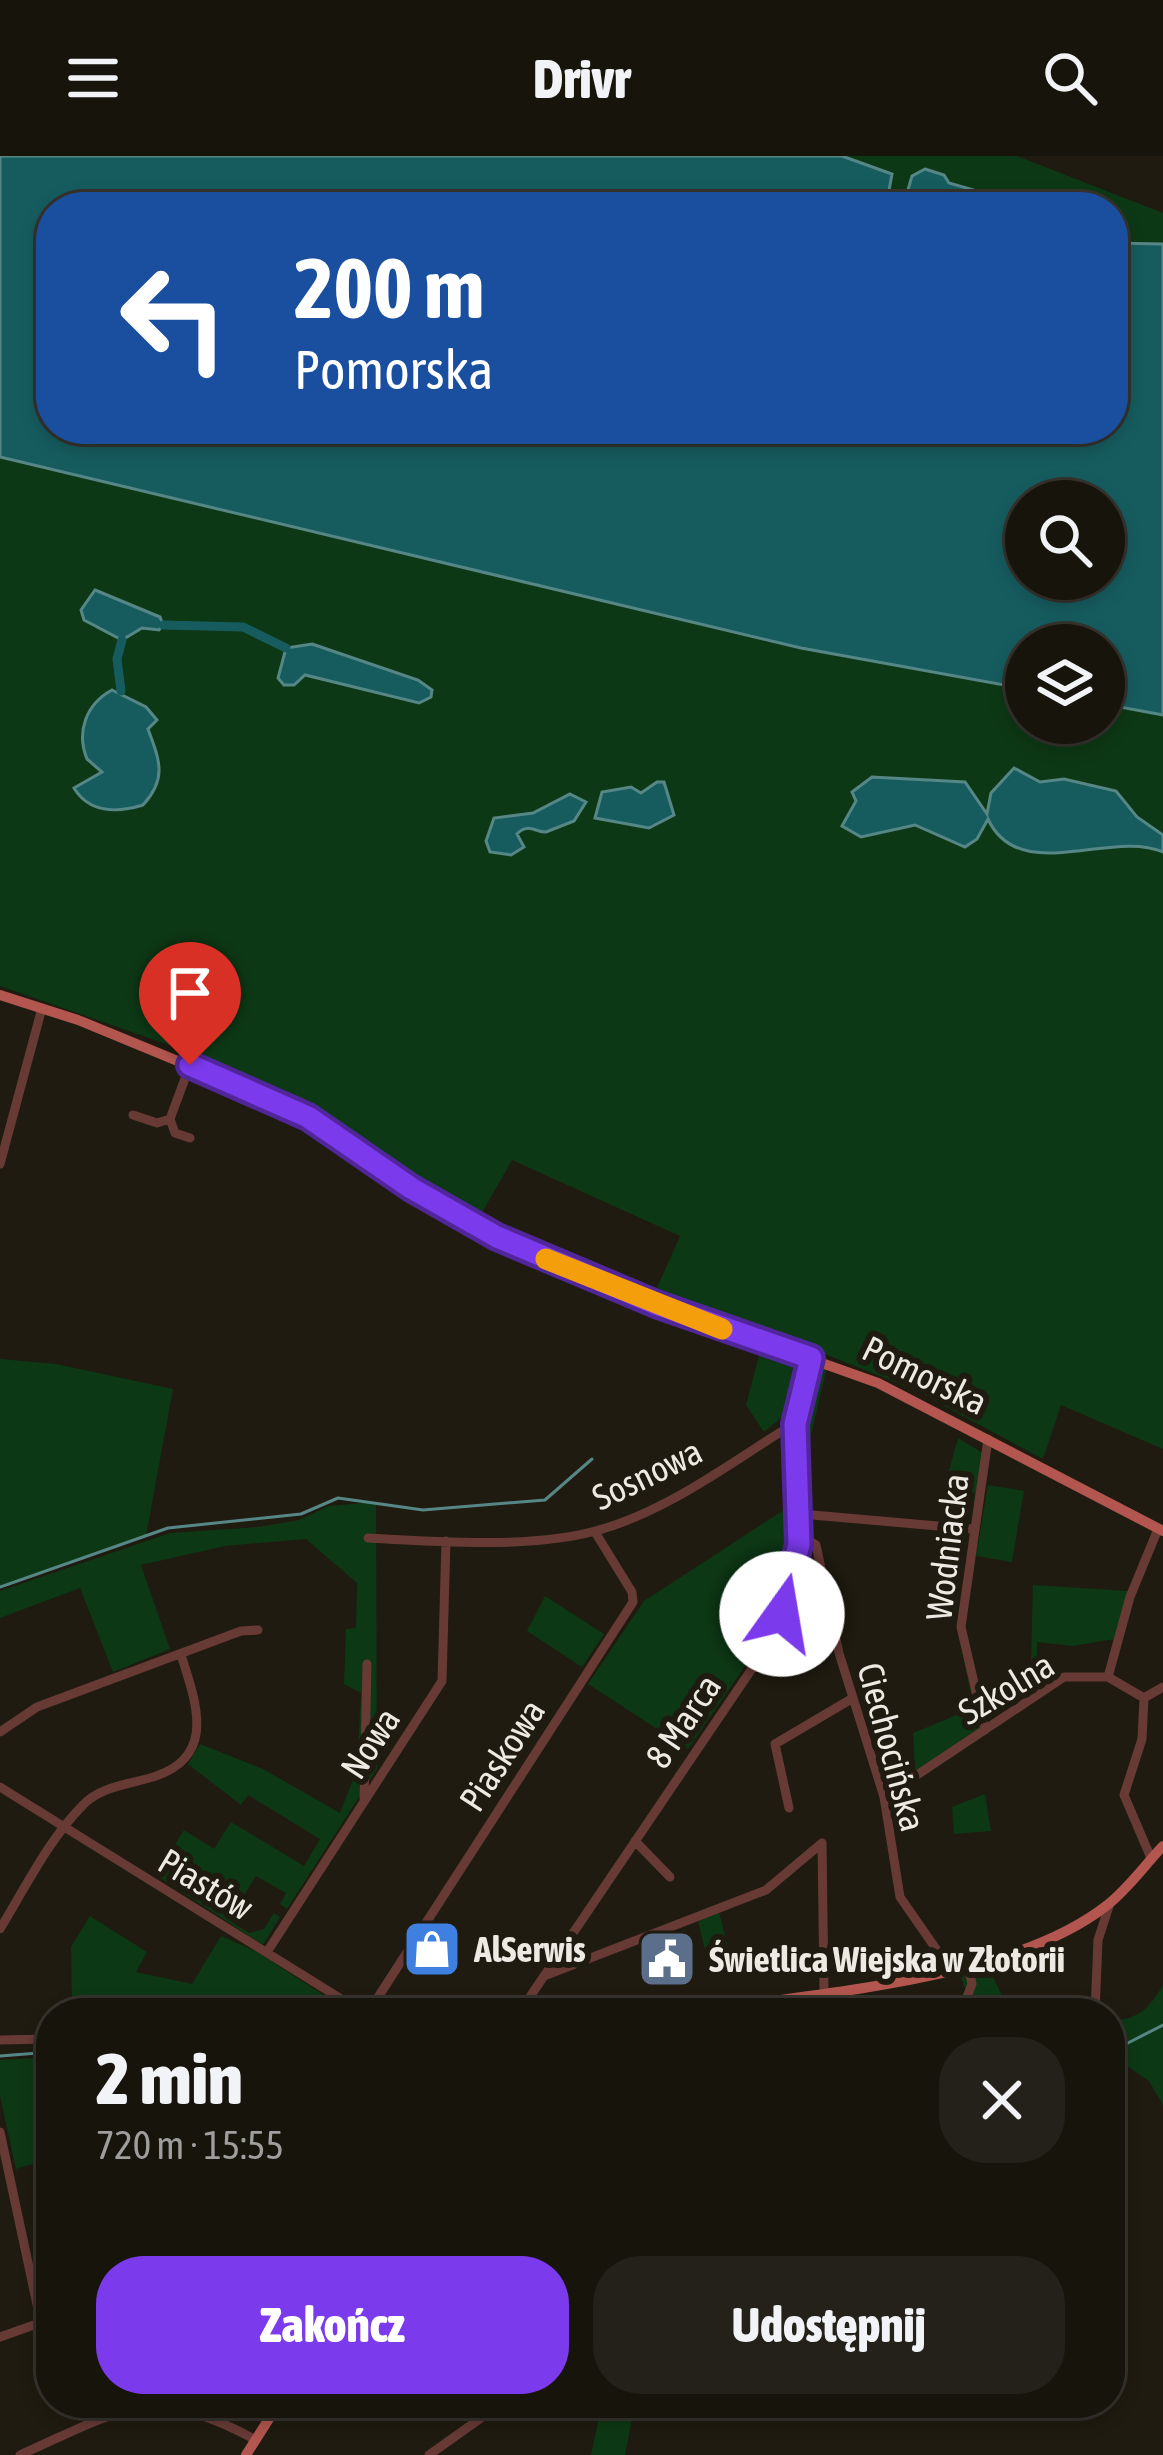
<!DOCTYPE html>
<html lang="pl">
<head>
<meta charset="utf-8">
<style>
	:root { --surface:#17140c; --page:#24211a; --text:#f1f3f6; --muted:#9e9e9d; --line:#36332d; --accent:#7c3aed }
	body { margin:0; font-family:"Asap Condensed",sans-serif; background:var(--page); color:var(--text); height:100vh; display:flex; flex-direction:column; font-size:45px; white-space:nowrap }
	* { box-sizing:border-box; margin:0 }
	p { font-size:39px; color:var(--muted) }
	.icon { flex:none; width:66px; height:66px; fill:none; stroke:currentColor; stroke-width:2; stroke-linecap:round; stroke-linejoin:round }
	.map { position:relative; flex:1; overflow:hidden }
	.drawer { position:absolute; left:36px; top:1842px; width:1089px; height:420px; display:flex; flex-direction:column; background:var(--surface); border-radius:48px; box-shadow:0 6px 18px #0003,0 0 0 3px var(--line) }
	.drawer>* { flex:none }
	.guide { position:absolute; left:36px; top:36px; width:1092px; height:252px; border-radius:48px; box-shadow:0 6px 18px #0003,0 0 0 3px var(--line); background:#1a4fa0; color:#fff; overflow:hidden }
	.buttons { position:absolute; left:1005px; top:324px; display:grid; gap:24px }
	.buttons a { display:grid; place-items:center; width:120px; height:120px; border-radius:50%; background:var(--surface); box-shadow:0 6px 18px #0003,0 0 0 3px var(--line); font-size:60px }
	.pin { position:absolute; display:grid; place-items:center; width:102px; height:102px; color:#fff; margin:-123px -51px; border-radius:50% 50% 50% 0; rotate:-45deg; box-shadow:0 0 12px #0007 }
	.pin .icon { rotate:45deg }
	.me { position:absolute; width:132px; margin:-66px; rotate:13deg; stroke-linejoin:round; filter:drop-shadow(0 0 9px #0008) }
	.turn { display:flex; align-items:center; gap:42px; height:252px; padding:0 60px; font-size:54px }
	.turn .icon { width:156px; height:156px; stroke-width:2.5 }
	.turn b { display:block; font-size:84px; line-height:102px }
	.round { display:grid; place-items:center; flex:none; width:126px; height:126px; border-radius:48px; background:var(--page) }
	.overview { display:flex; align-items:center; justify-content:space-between; height:204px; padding:0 60px }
	h1 { font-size:72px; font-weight:800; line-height:90px }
	.primary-button { display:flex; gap:24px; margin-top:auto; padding:24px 60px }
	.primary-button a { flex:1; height:138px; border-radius:48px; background:var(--accent); color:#fff; font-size:48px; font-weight:800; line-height:138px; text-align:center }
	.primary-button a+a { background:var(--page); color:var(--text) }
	header { display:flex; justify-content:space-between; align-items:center; height:156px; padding:0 60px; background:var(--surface); font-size:54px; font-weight:800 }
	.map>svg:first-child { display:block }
	.green { fill:#0d3815; fill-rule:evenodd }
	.water { fill:#165c5f; stroke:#568786; stroke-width:3; fill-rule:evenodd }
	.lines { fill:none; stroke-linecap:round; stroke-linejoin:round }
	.stream { stroke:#568786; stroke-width:3 }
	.canal { stroke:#165c5f; stroke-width:9 }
	.minor { stroke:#673a36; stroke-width:9 }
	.major { stroke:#b2564f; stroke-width:10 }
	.route-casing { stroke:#51269a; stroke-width:30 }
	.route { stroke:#7c3aed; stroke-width:21 }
	.slow { stroke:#f59e0b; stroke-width:21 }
	.labels { text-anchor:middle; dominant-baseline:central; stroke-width:12; stroke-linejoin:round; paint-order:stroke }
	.street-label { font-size:36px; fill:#eceae2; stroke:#1f1b10 }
	.poi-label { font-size:36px; font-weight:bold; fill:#eceae2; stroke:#1f1b10; text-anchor:start }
</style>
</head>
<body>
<header><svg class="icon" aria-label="menu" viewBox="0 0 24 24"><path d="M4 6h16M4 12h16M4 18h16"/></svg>Drivr<svg class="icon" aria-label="search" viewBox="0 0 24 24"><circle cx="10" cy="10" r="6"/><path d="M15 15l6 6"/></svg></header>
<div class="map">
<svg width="1163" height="2299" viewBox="0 0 1163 2299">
	<rect width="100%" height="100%" fill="#1f1b10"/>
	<path class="green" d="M 843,0 L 1017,0 L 1163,57 L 1163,88 L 1113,87 L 1113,51 L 1033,51 L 949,28 L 938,15 L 925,13 L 910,25 L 903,51 L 886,51 L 892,18 Z
		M 0,84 L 51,273 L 815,273 L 1163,354 L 1163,1293 L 1061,1249 L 1043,1303 L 913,1233 L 807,1191 L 652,1143 L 680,1080 L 512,1004 L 479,1062 L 299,948 L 189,896 L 0,830 ZM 1026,345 L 1104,345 L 1104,423 L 1026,423 ZM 1026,489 L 1104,489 L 1104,567 L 1026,567 Z
		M 760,1196 L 827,1211 L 802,1317 L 791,1244 L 786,1258 L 764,1276 L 746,1249 Z
		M 0,1203 L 56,1208 L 173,1233 L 146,1380 L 0,1431 Z
		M 958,1282 L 986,1299 L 964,1474 L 985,1568 L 886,1635 L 883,1626 L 890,1629 L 915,1613 L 913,1577 L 974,1552 L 958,1476 L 975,1337 L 944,1333 Z
		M 988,1329 L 1024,1335 L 1012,1406 L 976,1400 Z
		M 376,1346 L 377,1613 L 287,1753 L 280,1748 L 286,1737 L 256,1720 L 229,1764 L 249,1777 L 264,1773 L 274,1757 L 280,1761 L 263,1789 L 156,1719 L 184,1674 L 214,1693 L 231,1666 L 304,1710 L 320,1683 L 248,1639 L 241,1649 L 188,1608 L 200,1588 L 263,1613 L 340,1657 L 357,1613 L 361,1537 L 344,1528 L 346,1473 L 356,1472 L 357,1427 L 306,1383 L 225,1390 L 141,1409 L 170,1493 L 113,1516 L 80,1432 L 0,1462 L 0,1435 L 170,1377 L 258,1371 L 299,1364 L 329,1350 Z
		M 796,1346 L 797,1391 L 774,1468 L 688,1593 L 588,1528 L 644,1445 Z
		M 1033,1429 L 1128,1435 L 1115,1483 L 1072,1490 L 1037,1486 L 1038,1533 L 1030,1539 Z
		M 545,1440 L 604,1478 L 582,1511 L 527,1475 Z
		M 985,1638 L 991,1675 L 954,1678 L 952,1651 Z
		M 719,1756 L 731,1803 L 708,1807 L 698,1765 Z
		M 90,1760 L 147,1796 L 136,1816 L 192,1828 L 221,1780 L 257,1796 L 351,1857 L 72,1857 L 71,1791 Z
		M 988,1810 L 1010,1857 L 952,1857 L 965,1834 L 960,1817 Z
		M 1163,1829 L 1163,1949 L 1149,1925 L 1110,1898 L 1110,1865 C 1139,1863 1149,1853 1163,1829 Z
		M 51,1901 L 51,2002 L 16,2013 L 0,1940 L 0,1904 Z
		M 602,2247 L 635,2247 L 625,2299 L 591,2299 Z"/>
	<path class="water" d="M 0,0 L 842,0 L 892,18 L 886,51 L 51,51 L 51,273 L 1113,273 L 1113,87 L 1163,88 L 1163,559 L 1104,548 L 1104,489 L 1026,489 L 1026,533 L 801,492 L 0,301 ZM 1026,345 L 1104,345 L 1104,423 L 1026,423 Z
		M 925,13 L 944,19 L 949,27 L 1033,51 L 903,51 L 912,20 Z
		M 95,434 L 160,461 L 163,469 L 159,474 L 142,472 L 122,484 L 84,464 L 81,454 Z
		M 312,488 L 418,524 L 432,534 L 431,541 L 419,547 L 305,519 L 294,529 L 284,529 L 278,522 L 286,492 Z
		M 112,534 L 146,551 L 157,564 L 148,573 C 159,603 168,622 143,649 C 117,657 89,657 74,632 L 102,616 L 87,603 C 76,576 86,548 112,534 Z
		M 1014,612 L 1040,626 L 1064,623 L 1116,635 L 1137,661 L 1163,679 L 1163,696 C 1111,673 1019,730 988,663 L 977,683 L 965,691 L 915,669 L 861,681 L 842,670 L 856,645 L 852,636 L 872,621 L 965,626 L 987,658 L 991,637 Z
		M 657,626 L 664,626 L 674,659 L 649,672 L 595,662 L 602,636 L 631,631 L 641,637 Z
		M 570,638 L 586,646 L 574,665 L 546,676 C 537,677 528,666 517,678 L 524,691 L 511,699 L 490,696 L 486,685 L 494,662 L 533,657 Z"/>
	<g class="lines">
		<path class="stream" d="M 0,1431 L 168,1372 L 301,1358 L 338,1342 L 423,1354 L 545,1344 L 592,1303
			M 1110,1888 L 1124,1889 L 1163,1869
			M 0,1900 L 51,1896"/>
		<path class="canal" d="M 163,469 L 243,471 L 286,492
			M 121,535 L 117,503 L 122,484"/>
		<path class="minor" d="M 133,959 L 157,967 L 170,963
			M 190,982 L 175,977 L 170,963 L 190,909
			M 0,1008 L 42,852
			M 801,1358 L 972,1373
			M 799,1378 L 816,1389 L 839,1497 L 884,1641 L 900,1741 L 950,1813
			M 368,1382 C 436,1386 534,1393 599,1374 C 670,1354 733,1305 795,1267
			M 1108,1521 L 1130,1441 L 1158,1373
			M 1144,1542 L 1142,1583 L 1124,1639 L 1151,1702
			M 1144,1542 L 1163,1531
			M 985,1574 L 961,1471 L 988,1283
			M 0,1576 L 37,1551 L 241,1475 L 258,1474
			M 0,1631 L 359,1854 L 373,1849 L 385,1857
			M 884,1641 L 1064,1521 L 1108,1521 L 1144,1542
			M 364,1646 L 367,1508
			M 789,1652 L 775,1588 L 853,1542
			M 635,1685 L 670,1721
			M 822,1687 L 824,1835
			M 0,1773 C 25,1732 49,1683 83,1649 C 98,1633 122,1629 142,1624 C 217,1607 199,1554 181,1499
			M 267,1796 L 442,1525 L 446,1385
			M 544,1820 L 766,1734 L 822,1687
			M 373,1849 L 633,1446 L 632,1436 L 595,1376
			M 519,1857 L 770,1486 L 799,1388 L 795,1267 L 811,1202
			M 961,1857 L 972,1828 L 968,1809
			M 1095,1857 L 1098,1784 L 1110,1747
			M 0,1884 L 51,1883
			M 0,1976 L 41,2167
			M 0,2181 L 51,2163
			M 20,2299 C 119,2255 150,2226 256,2284
			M 429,2299 L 502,2247"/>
		<path class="major" d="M 0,839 L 78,864 L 287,950 L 429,1044 L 497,1081 L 656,1148 L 878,1227 L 1163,1375
			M 689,1857 C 811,1837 1009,1826 1106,1750 C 1127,1734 1144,1710 1163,1690
			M 246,2299 L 279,2247"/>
	</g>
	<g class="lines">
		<g class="route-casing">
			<path id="route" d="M 190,909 L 308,961 L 411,1032 L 497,1081 L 656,1148 L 811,1202 L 795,1268 L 799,1388 L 782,1458"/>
		</g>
		<use href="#route" class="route"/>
		<path class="slow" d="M 546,1103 L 722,1173"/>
	</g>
	<defs>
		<g id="shop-square" transform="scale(3)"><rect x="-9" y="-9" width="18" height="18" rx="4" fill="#3f7fe0" stroke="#1f1b10"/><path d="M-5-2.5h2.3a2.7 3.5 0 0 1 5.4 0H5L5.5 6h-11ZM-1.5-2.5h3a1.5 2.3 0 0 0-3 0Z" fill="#fff"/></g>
		<g id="civic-square" transform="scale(3)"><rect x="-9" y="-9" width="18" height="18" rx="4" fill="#5c6f8a" stroke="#1f1b10"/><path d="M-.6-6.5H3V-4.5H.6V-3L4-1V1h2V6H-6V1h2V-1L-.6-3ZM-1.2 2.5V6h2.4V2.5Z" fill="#fff"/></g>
	</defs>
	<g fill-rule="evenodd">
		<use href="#shop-square" x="432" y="1793"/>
		<use href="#civic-square" x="667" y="1803"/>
	</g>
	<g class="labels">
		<g class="street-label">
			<text transform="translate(925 1219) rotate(26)">Pomorska</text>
			<text transform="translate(647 1318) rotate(-26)">Sosnowa</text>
			<text transform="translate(947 1391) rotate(-83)">Wodniacka</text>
			<text transform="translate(1006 1532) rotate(-31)">Szkolna</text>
			<text transform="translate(683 1565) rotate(-56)">8 Marca</text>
			<text transform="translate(370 1587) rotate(-57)">Nowa</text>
			<text transform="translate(892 1591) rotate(75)">Ciechocińska</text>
			<text transform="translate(502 1599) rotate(-57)">Piaskowa</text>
			<text transform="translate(206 1728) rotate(31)">Piastów</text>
		</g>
		<g class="poi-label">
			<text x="474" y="1793">AlSerwis</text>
			<text x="709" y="1803">Świetlica Wiejska w Złotorii</text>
		</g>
	</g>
</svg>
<div class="buttons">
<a><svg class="icon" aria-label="search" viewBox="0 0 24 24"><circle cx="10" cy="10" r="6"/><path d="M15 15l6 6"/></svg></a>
<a><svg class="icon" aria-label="layers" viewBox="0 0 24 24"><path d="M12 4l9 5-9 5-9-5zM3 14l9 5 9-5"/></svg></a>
</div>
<div class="pin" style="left:190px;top:909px;background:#d93025"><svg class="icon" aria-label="arrive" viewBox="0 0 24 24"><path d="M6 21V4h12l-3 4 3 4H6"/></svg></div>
<svg class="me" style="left:782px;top:1458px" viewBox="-20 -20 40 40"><circle r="19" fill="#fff"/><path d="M0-13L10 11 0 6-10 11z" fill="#7c3aed"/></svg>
<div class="guide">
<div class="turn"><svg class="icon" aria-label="left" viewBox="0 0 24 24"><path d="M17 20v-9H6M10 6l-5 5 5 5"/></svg><div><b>200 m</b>Pomorska</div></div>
</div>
<section class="drawer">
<div class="overview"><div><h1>2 min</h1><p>720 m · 15:55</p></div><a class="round"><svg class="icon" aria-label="close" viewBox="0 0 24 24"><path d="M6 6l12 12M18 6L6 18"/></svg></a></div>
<div class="primary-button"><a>Zakończ</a><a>Udostępnij</a></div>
</section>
</div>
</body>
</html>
